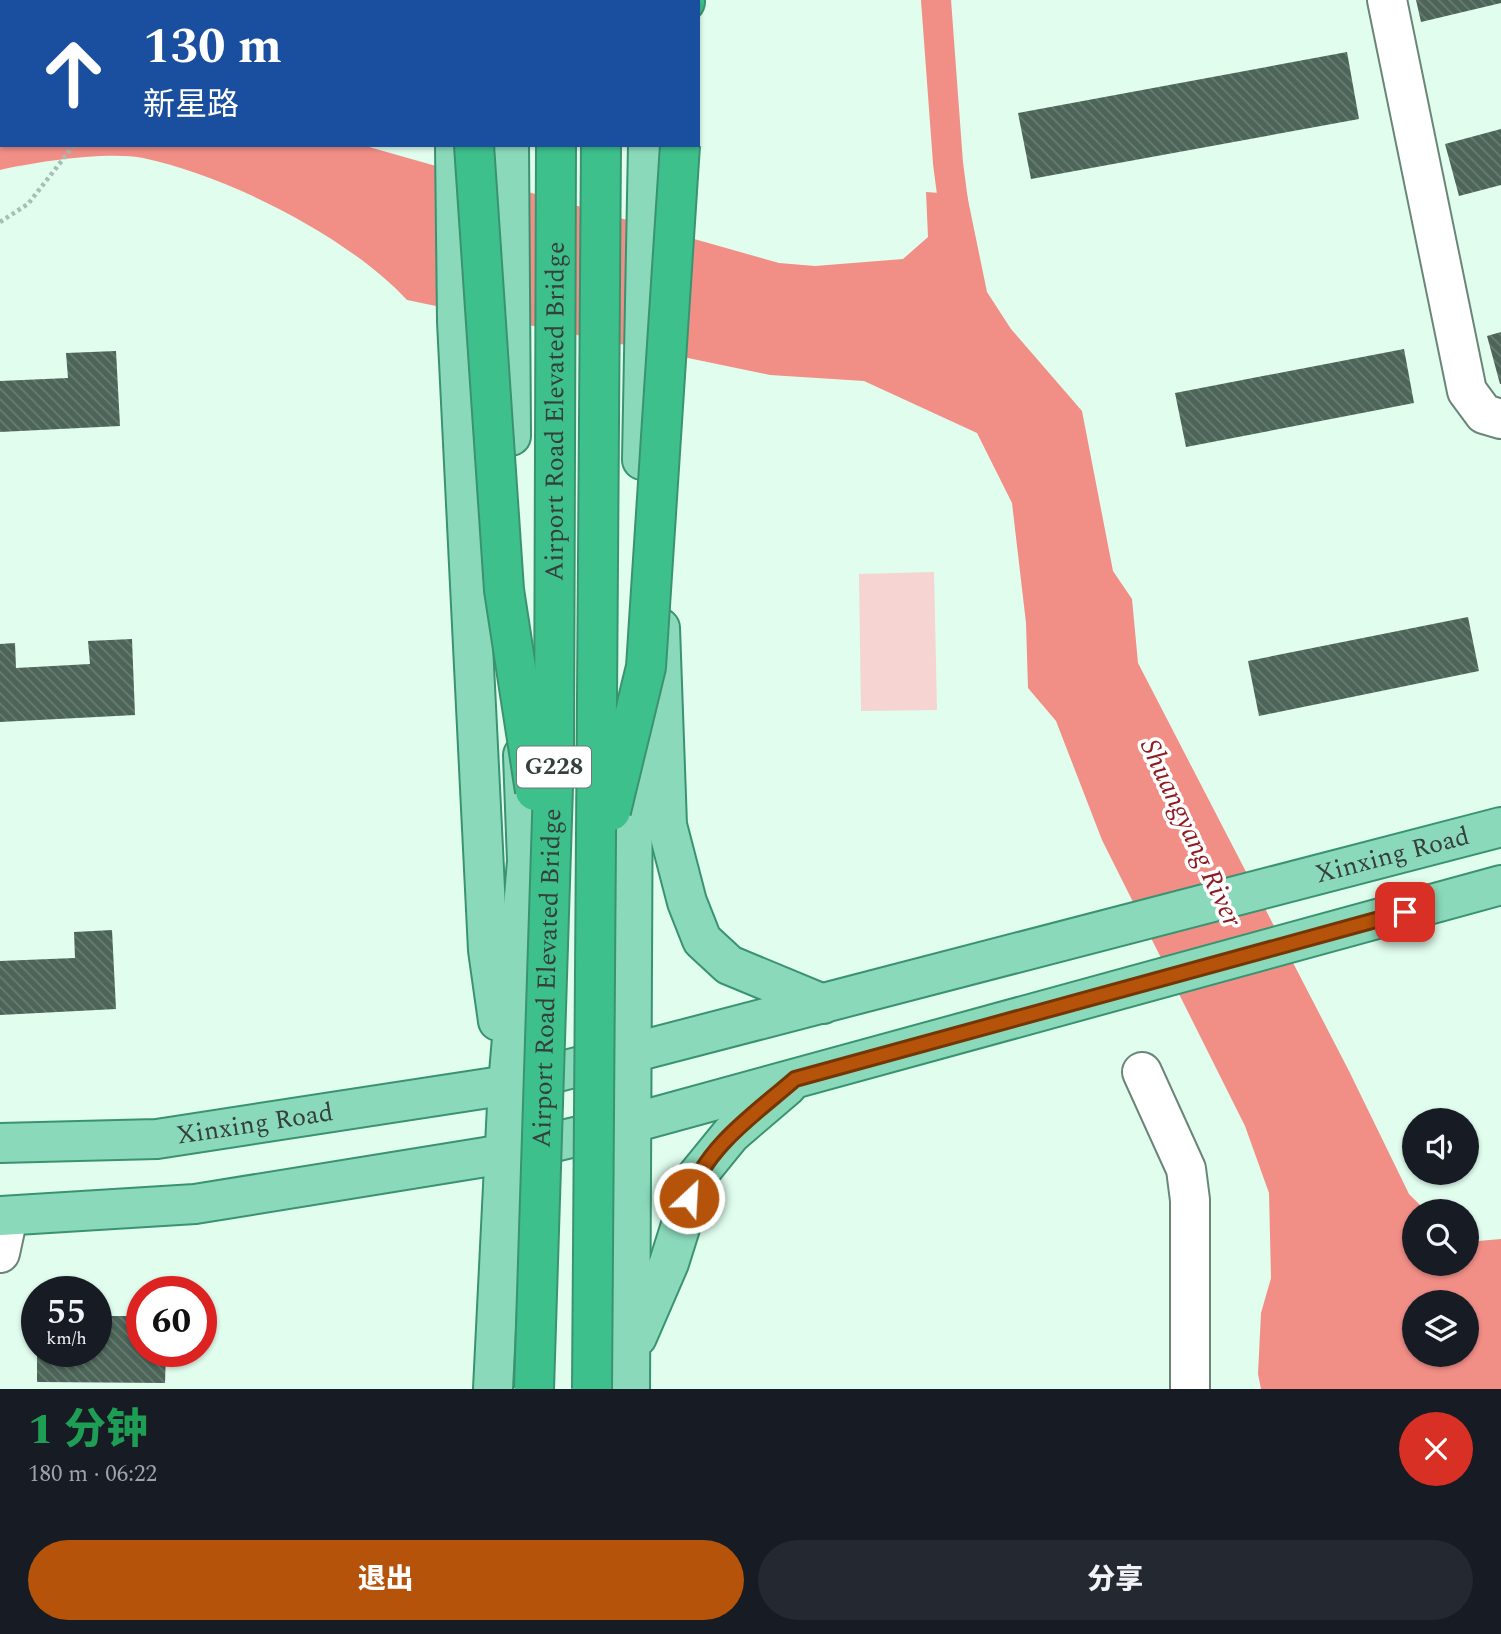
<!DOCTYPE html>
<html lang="zh">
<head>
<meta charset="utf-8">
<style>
	:root { --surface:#171b24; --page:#242831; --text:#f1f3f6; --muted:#9ea1a6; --accent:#b45309 }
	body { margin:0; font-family:Spectral,"Noto Sans SC",serif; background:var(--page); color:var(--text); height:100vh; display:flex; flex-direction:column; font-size:26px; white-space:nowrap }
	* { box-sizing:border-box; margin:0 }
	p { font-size:23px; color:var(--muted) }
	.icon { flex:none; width:38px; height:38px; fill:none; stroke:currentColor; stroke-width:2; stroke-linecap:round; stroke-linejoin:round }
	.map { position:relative; height:1389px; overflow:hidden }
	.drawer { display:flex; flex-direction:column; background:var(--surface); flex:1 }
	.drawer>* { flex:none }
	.top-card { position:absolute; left:0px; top:0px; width:700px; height:147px; box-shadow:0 2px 5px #0004; background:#1a4fa0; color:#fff; overflow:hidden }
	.fabs { position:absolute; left:1402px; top:1108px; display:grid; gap:14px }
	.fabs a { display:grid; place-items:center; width:77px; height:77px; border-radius:50%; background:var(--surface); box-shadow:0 2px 5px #0004; font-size:35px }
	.speed { position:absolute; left:21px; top:1276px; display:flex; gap:14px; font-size:35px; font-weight:700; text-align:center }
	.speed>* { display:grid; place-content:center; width:91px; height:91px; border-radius:50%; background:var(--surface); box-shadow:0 2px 5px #0004; line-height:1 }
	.speed small { font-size:18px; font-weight:400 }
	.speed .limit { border:10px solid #d22; background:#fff; color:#111 }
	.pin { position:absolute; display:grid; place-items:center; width:60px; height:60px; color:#fff; margin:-30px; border-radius:14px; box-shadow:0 4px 10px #0006 }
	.me { position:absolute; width:77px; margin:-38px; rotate:25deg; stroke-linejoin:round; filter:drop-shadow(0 0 5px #0008) }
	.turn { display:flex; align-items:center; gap:24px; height:147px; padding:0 28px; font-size:32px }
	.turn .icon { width:91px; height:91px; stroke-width:2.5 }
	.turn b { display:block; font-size:49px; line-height:60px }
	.round { display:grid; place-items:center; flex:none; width:74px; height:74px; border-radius:37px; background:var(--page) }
	.head { display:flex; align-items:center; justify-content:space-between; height:119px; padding:0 28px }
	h1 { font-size:42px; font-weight:800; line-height:52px; color:#1e9e55 }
	.cta { display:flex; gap:14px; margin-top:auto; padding:14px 28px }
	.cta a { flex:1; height:80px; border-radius:42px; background:var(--accent); color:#fff; font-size:28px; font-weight:800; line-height:80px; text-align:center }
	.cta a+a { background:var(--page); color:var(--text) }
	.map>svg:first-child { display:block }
	.park { fill:url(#park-crowns) }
	.pitch { fill:#f5d4d1 }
	.water { fill:#f18f87; fill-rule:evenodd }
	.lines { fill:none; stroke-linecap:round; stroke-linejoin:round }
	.canal { stroke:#f18f87; stroke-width:30 }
	.building { fill:url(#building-back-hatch) }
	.minor-casing { stroke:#6b8578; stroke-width:42 }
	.major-casing { stroke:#3a9370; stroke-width:42 }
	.highway-casing { stroke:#3a9370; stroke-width:42 }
	.path { stroke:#a7beb2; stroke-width:4.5; stroke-dasharray:3.5 3.5; stroke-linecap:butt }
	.minor { stroke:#fff; stroke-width:38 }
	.major { stroke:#8bd9bb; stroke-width:38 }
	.highway { stroke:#3ec08d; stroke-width:38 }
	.highway-bridge-casing { stroke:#3a9370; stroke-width:42; stroke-linecap:butt }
	.highway-bridge { stroke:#3ec08d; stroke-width:38 }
	.route-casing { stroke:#753606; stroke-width:18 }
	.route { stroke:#b45309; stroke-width:12 }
	.labels { text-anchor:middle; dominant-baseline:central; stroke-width:7; stroke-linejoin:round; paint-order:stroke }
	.shield { fill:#fff; stroke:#717975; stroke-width:2 }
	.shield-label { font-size:24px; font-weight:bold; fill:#34403a }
	.street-label { font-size:26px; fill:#34403a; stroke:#fff }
	.water-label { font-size:28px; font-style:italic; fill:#8e1b1f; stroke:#fff }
</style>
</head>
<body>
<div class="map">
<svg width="1501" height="1389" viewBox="0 0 1501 1389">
	<defs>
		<pattern id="park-crowns" width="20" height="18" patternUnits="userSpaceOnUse" patternTransform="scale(1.75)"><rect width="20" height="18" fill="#f5d4d1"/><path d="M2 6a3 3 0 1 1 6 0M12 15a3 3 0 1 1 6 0" fill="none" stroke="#d3b7b4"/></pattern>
		<pattern id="building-back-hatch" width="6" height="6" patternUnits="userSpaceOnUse" patternTransform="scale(1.75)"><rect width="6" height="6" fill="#4c6558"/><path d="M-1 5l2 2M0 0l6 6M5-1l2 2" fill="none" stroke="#6a7d73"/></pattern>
	</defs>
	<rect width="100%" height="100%" fill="#e0fdee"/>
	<path class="park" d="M 105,0 L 423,0 L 105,2 Z"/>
	<path class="pitch" d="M 934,572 L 937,710 L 861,711 L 859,574 Z"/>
	<path class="water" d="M 0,0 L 84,0 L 2,2 L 2,145 L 362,145 L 779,263 L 815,266 L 903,259 L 928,237 L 926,192 L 967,195 L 987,292 L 1011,329 L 1082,411 L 1113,571 L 1132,599 L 1138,663 L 1349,1071 L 1409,1194 L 1426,1211 L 1414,1211 L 1414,1264 L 1466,1264 L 1467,1242 L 1501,1239 L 1501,1389 L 1261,1389 L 1258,1374 L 1261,1313 L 1271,1278 L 1269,1193 L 1245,1126 L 1102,840 L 1056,721 L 1028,688 L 1026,623 L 1012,503 L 977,433 L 864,381 L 770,375 L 407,300 C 349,237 226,175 143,158 C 109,151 34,162 0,170 ZM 1414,1302 L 1466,1302 L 1466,1354 L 1414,1354 Z"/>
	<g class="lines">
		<path class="canal" d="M 936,0 L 948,163 L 957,232"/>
	</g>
	<path class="building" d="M 1416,0 L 1501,0 L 1501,3 L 1421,22 Z
		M 1347,52 L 1359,119 L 1031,179 L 1018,113 Z
		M 1501,129 L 1501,185 L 1459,196 L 1445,144 Z
		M 1501,332 L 1501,384 L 1500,384 L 1487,336 Z
		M 1404,349 L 1414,403 L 1186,447 L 1175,393 Z
		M 116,351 L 120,426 L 0,432 L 0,381 L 68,378 L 66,353 Z
		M 1468,617 L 1479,671 L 1259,716 L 1248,661 Z
		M 132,639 L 135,715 L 0,722 L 0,644 L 15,643 L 16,668 L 90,664 L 88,641 Z
		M 112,930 L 116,1009 L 0,1015 L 0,961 L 75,958 L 74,932 Z
		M 96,1316 L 131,1316 L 131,1332 L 142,1332 L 142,1351 L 166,1351 L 165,1383 L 37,1382 L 37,1351 L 96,1351 Z"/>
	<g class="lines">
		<g class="minor-casing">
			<path id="minor" d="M 1387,0 L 1467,391 L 1484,414 L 1501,419
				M 1142,1072 L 1186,1169 L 1190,1200 L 1190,1389
				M 0,1253 L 8,1216"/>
		</g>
		<g class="major-casing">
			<g id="major">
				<path d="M 455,145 L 457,321 L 488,950 L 498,1021"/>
				<path d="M 509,145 L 511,436"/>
				<path d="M 642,460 L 648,145"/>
				<path d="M 660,628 L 667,825 L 687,902 L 702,940 L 729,965 L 823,1004"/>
				<path id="s1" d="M 0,1143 L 157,1139 L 508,1085 L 1501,827"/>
				<path d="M 0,1216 L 195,1204 L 504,1154 L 629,1124 L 1501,885"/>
				<path d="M 637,1337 L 669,1263 L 696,1177 L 731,1134 L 787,1086"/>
				<path d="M 493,1389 L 508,1085 L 527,861 L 523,755"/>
				<path d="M 630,1389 L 633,754"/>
			</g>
		</g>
		<g class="highway-casing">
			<path id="highway" d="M 475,2 L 475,0
				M 509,2 L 509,0
				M 556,2 L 556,0
				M 602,2 L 602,0
				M 651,2 L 651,0
				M 685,2 L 685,0"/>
		</g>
		<path class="path" d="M 177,0 L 178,2
			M 166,2 L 167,0
			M 0,222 L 28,204 L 74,145"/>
		<use href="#minor" class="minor"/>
		<use href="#major" class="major"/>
		<use href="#highway" class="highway"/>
		<g class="highway-bridge-casing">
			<g id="highway-bridge">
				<path d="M 474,145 L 504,590 L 535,791"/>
				<path d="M 611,811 L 646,667 L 680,145"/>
				<path id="s2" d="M 534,1389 L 554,755 L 556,145"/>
				<path d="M 592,1389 L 601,145"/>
			</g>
		</g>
		<use href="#highway-bridge" class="highway-bridge"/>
	</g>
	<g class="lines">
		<g class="route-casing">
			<path id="route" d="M 689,1198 C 705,1147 756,1113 795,1079 L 1405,912"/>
		</g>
		<use href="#route" class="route"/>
	</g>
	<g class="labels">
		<rect class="shield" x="517" y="746.5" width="74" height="41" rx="5"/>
		<g class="shield-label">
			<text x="554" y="767">G228</text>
		</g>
		<g class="street-label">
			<text stroke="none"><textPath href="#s2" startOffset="978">Airport Road Elevated Bridge</textPath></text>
			<text stroke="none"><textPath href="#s1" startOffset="1426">Xinxing Road</textPath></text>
			<text stroke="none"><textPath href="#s2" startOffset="411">Airport Road Elevated Bridge</textPath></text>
			<text stroke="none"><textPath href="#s1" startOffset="256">Xinxing Road</textPath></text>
		</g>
		<g class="water-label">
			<text transform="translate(1191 833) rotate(65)">Shuangyang River</text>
		</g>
	</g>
</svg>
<div class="fabs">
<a><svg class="icon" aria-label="sound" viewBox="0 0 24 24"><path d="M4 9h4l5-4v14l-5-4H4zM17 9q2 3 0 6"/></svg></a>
<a><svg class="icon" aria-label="search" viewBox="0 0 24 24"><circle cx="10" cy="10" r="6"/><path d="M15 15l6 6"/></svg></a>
<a><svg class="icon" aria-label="layers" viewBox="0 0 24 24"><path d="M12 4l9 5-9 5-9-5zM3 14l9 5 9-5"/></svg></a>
</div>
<div class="speed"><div>55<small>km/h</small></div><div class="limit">60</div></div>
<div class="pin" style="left:1405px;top:912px;background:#d93025"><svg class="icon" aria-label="arrive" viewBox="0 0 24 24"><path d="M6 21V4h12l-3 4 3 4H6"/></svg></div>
<svg class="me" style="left:689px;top:1198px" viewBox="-20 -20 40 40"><circle r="17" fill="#b45309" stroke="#fff" stroke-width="3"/><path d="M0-11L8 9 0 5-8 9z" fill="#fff"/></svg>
<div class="top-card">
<div class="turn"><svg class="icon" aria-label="ahead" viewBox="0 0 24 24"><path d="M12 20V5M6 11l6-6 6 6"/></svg><div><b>130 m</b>新星路</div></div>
</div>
</div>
<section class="drawer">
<div class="head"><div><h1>1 分钟</h1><p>180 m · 06:22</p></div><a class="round" style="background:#d93025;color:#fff"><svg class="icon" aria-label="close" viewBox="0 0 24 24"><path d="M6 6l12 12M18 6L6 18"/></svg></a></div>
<div class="cta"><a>退出</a><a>分享</a></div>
</section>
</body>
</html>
